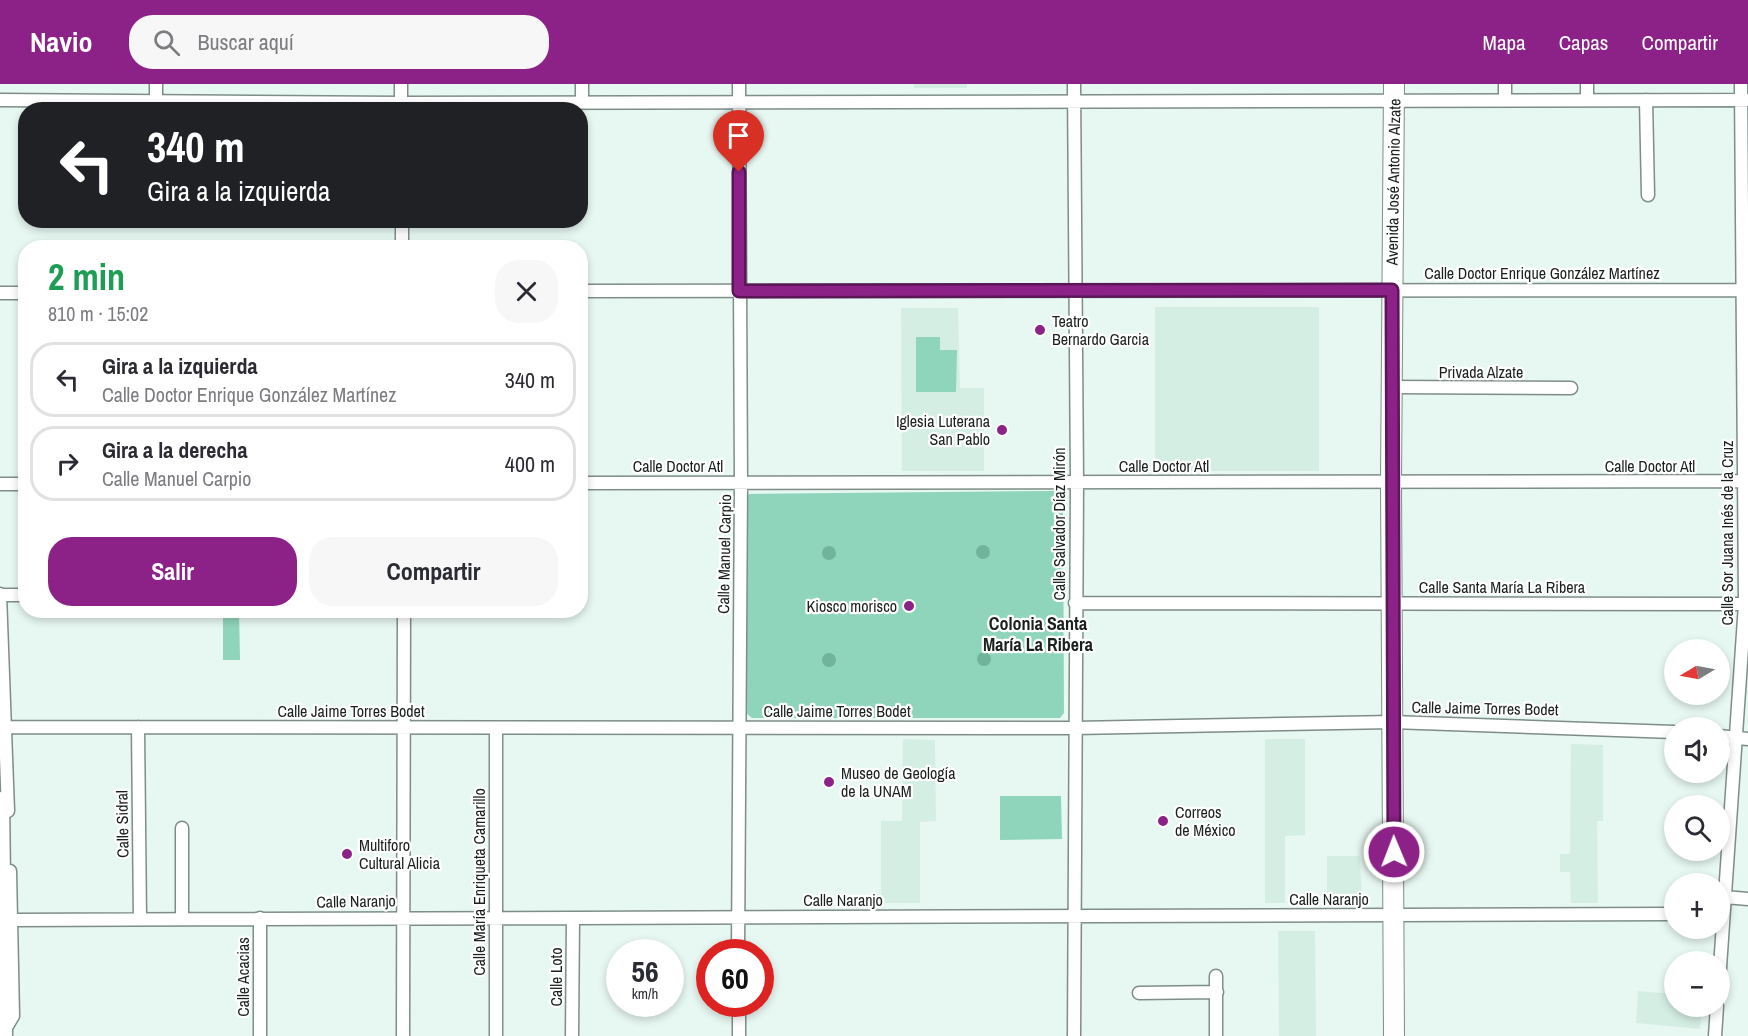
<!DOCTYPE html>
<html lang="es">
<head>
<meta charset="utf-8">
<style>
	:root { --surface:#fff; --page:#f7f7f7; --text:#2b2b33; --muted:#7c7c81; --line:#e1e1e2; --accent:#8c2287 }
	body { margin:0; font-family:"Archivo Narrow",sans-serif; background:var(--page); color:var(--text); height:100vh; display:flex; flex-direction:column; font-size:22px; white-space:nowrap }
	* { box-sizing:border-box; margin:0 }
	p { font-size:20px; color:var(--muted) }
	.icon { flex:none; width:33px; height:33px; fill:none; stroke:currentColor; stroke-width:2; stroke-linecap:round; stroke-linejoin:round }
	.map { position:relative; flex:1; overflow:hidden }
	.sheet { position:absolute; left:18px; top:156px; width:570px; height:378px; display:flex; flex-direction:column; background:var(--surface); border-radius:24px; box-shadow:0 3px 9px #0003 }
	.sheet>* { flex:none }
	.top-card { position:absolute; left:18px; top:18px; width:570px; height:126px; border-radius:24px; box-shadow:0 3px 9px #0003; background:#202124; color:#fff; overflow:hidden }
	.needle { width:39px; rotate:260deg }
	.tools { position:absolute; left:1664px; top:555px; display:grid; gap:12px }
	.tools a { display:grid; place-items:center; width:66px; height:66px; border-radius:50%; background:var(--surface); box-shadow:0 3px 9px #0003; font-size:30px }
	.speed { position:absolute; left:606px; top:855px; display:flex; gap:12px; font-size:30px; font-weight:700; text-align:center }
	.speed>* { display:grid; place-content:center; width:78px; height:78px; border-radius:50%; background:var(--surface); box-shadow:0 3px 9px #0003; line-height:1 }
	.speed small { font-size:15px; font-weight:400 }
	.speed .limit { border:9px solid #d22; background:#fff; color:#111 }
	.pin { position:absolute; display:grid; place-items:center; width:51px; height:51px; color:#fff; margin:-62px -26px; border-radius:50% 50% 50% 0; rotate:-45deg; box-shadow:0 0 6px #0007 }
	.pin .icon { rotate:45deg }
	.me { position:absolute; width:66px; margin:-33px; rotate:359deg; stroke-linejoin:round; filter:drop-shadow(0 0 4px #0008) }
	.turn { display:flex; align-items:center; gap:21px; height:126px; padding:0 30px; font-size:27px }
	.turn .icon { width:78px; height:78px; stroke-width:2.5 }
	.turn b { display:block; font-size:42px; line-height:51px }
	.round { display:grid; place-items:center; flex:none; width:63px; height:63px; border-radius:24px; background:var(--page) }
	.overview { display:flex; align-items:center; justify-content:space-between; height:102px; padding:0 30px }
	h1 { font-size:36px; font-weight:700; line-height:45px; color:#1e9e55 }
	.action { display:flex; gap:12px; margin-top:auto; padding:12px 30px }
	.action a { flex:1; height:69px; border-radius:24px; background:var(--accent); color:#fff; font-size:24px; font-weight:700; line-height:69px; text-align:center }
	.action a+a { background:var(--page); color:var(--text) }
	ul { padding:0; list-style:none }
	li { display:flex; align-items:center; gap:18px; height:75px; margin:0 12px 9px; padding:0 18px; border:3px solid var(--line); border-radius:24px }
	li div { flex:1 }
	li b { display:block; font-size:22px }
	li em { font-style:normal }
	header { display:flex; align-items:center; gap:36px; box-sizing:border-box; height:84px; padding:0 30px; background:var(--accent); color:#fff }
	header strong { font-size:28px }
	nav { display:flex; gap:33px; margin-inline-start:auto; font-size:21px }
	.search { width:420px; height:54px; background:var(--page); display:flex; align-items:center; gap:15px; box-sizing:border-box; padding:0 21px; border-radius:24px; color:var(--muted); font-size:22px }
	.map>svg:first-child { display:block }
	.built { fill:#d5eee4 }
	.green { fill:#8fd5bb }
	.water { fill:#6fb49b }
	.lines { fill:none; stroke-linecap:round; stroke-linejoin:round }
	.street-casing { stroke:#7e8d87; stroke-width:15 }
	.secondary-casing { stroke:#7e8d87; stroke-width:21 }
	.primary-casing { stroke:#7e8d87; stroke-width:22 }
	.street { stroke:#fff; stroke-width:12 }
	.secondary { stroke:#fff; stroke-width:18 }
	.primary { stroke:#fff; stroke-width:20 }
	.route-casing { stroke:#5b1658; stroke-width:15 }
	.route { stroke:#8c2287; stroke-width:10 }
	.poi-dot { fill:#8c2287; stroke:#fff; stroke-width:2 }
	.labels { text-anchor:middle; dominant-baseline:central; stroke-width:4.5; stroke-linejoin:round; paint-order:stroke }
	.street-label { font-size:16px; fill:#1a201d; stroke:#fff }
	.poi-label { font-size:16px; fill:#1a201d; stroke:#fff; text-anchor:start }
	.neighbourhood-label { font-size:18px; font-weight:bold; fill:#1a201d; stroke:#fff }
</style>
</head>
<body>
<header>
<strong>Navio</strong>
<div class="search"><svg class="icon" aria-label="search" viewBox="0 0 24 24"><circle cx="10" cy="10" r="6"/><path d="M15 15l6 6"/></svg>Buscar aquí</div>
<nav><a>Mapa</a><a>Capas</a><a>Compartir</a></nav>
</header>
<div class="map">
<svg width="1748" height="952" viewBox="0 0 1748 952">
	<rect width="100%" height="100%" fill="#e7f7f1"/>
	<path class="built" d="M 914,0 L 967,0 L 967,4 L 914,4 Z
		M 1155,223 L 1319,223 L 1319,387 L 1155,387 Z
		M 901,224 L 958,224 L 960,304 L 984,304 L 984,387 L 902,387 Z
		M 903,655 L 935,656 L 936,737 L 920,738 L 920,819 L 881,819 L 881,737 L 902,737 Z
		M 1265,655 L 1305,655 L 1305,751 L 1285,752 L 1285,819 L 1265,819 Z
		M 1571,660 L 1603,661 L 1603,737 L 1597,737 L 1598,819 L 1571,819 L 1570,788 L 1560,788 L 1560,770 L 1570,770 Z
		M 1327,772 L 1360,772 L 1362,819 L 1327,819 Z
		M 1278,847 L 1315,847 L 1316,952 L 1279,952 Z
		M 1638,907 L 1674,910 L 1674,922 L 1702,923 L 1700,945 L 1636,939 Z"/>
	<path class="green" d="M 916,253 L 940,253 L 940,266 L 957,266 L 956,308 L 916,308 Z
		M 1054,407 L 1063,415 L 1064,629 L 1060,634 L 752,634 L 746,629 L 746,415 L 749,410 Z
		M 223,527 L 239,527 L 240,576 L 223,576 Z
		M 1000,712 L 1061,712 L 1062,755 L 1000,756 Z"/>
	<path class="water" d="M976 468a7 7 0 1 1 14 0a7 7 0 1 1-14 0Z
		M822 469a7 7 0 1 1 14 0a7 7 0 1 1-14 0Z
		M977 575a7 7 0 1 1 14 0a7 7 0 1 1-14 0Z
		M822 576a7 7 0 1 1 14 0a7 7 0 1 1-14 0Z"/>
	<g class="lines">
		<g class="street-casing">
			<path id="street" d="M 401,0 L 401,26
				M 582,0 L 582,18
				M 0,16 L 401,19 L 1748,16
				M 156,16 L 156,0
				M 1505,16 L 1505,0
				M 1587,16 L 1587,0
				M 1646,16 L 1648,111
				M 402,136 L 402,164
				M 580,207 L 1748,206
				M 0,209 L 26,209
				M 1391,303 L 1571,304
				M 580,399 L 1748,397
				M 0,400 L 26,400
				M 0,510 L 8,727
				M 0,511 L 26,511
				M 1075,519 L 1748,520
				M 0,643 L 1075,644 L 1392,638 L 1674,648
				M 138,643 L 140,835
				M 1719,652 L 1748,655
				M 1725,813 L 1748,815
				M 182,835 L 182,744
				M 11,836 L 1674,830
				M 738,868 L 741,398 L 739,0
				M 1719,898 L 1745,520 L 1741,0
				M 1139,909 L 1217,908
				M 739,920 L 739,952
				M 4,947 L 13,932 L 10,787
				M 260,952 L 260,834
				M 403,952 L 404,526
				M 496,952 L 496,644
				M 572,952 L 573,834
				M 1074,952 L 1077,399 L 1074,0
				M 1216,952 L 1216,892
				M 1715,952 L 1717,922"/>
		</g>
		<g class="secondary-casing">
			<path id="secondary" d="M 0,717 L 3,952"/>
		</g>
		<g class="primary-casing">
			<path id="primary" d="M 1394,0 L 1391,398 L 1394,952"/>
		</g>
		<use href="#street" class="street"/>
		<use href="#secondary" class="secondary"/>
		<use href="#primary" class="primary"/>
	</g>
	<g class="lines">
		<g class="route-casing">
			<path id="route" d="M 739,88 L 739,207 L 1392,206 L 1394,768"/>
		</g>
		<use href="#route" class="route"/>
	</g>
	<g class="poi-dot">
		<circle cx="1040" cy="246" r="6"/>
		<circle cx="1002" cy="346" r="6"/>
		<circle cx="909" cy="522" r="6"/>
		<circle cx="829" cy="698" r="6"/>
		<circle cx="1163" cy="737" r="6"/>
		<circle cx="347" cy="770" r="6"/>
	</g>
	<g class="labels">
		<g class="street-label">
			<text transform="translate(1393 98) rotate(-89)">Avenida José Antonio Alzate</text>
			<text x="1542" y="189">Calle Doctor Enrique González Martínez</text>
			<text x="1481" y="288">Privada Alzate</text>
			<text x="678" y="382">Calle Doctor Atl</text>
			<text x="1164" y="382">Calle Doctor Atl</text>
			<text x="1650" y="382">Calle Doctor Atl</text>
			<text transform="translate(1059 440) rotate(-90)">Calle Salvador Díaz Mirón</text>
			<text transform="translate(1727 449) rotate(-90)">Calle Sor Juana Inés de la Cruz</text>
			<text transform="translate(724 470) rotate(-89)">Calle Manuel Carpio</text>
			<text x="1502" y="503">Calle Santa María La Ribera</text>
			<text transform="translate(1485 624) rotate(1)">Calle Jaime Torres Bodet</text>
			<text x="351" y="627">Calle Jaime Torres Bodet</text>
			<text x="837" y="627">Calle Jaime Torres Bodet</text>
			<text transform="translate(122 740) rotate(-91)">Calle Sidral</text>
			<text transform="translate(479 798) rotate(-90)">Calle María Enriqueta Camarillo</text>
			<text x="1329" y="815">Calle Naranjo</text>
			<text x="843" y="816">Calle Naranjo</text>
			<text transform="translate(356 817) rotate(-1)">Calle Naranjo</text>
			<text transform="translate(243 893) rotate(-90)">Calle Acacias</text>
			<text transform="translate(556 893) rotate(-90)">Calle Loto</text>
		</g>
		<g class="poi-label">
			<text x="1052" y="237">Teatro<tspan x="1052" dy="18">Bernardo Garcia</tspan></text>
			<text x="990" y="337" text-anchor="end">Iglesia Luterana<tspan x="990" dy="18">San Pablo</tspan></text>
			<text x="897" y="522" text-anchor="end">Kiosco morisco</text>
			<text x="841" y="689">Museo de Geología<tspan x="841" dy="18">de la UNAM</tspan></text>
			<text x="1175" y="728">Correos<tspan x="1175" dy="18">de México</tspan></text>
			<text x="359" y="761">Multiforo<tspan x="359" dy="18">Cultural Alicia</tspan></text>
		</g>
		<g class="neighbourhood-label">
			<text x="1038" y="539">Colonia Santa<tspan x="1038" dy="21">María La Ribera</tspan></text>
		</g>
	</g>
</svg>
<div class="tools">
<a><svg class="needle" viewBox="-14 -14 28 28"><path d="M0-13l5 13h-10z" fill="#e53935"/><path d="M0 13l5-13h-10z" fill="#7c7c81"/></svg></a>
<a><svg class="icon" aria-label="sound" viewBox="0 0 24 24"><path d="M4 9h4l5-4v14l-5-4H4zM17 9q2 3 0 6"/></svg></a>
<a><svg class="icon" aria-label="search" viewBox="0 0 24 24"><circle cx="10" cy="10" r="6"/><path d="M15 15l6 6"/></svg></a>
<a>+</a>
<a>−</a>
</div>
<div class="speed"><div>56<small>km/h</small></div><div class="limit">60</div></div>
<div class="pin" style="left:739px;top:88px;background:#d93025"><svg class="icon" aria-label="arrive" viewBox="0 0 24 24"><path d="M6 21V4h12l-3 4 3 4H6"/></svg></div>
<svg class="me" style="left:1394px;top:768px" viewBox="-20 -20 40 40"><circle r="17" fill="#8c2287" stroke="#fff" stroke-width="3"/><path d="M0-11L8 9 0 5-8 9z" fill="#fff"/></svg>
<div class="top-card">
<div class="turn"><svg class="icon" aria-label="left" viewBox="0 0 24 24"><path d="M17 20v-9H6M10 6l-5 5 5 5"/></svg><div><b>340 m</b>Gira a la izquierda</div></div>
</div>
<section class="sheet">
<div class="overview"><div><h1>2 min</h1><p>810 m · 15:02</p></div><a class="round"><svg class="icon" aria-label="close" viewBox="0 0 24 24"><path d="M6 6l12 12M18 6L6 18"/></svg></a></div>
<ul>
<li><svg class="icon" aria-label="left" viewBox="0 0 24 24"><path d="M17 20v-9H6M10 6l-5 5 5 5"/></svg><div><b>Gira a la izquierda</b><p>Calle Doctor Enrique González Martínez</p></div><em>340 m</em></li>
<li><svg class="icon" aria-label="right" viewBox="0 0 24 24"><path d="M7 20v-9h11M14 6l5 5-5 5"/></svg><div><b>Gira a la derecha</b><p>Calle Manuel Carpio</p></div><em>400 m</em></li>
</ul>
<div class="action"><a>Salir</a><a>Compartir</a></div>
</section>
</div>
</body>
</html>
